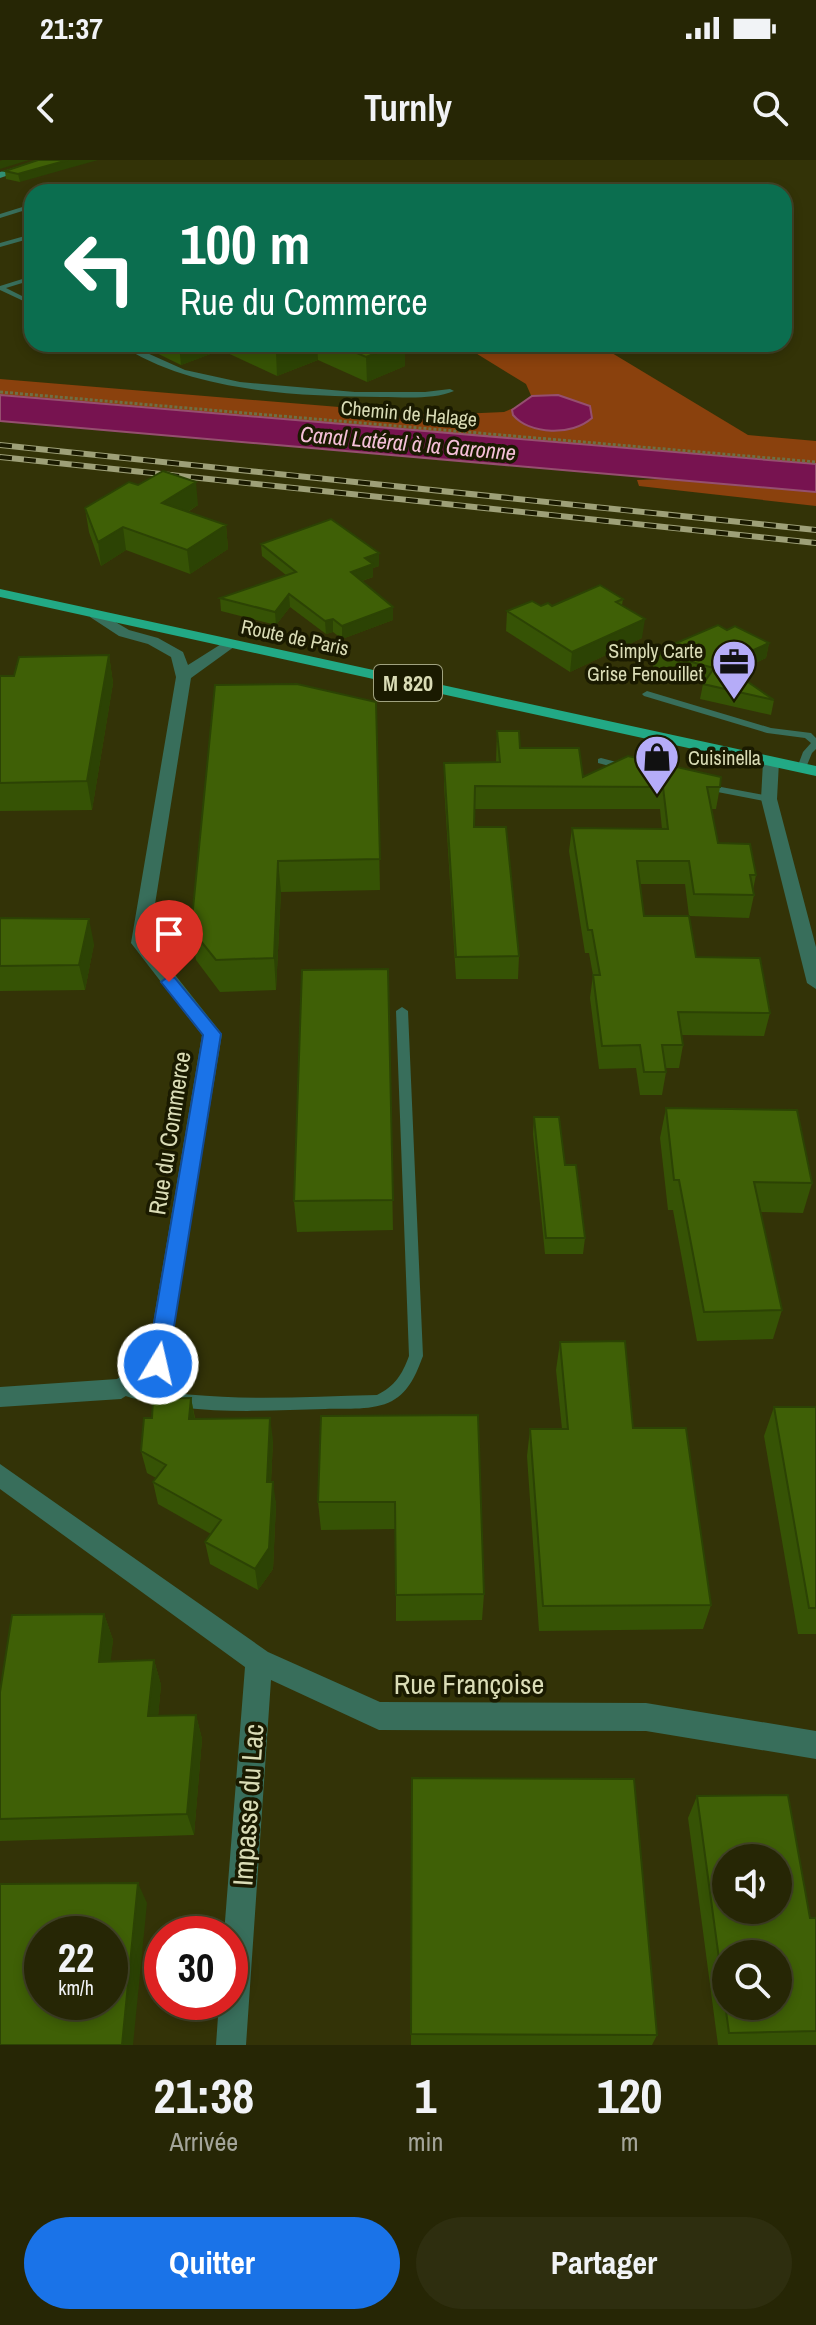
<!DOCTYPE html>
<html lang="fr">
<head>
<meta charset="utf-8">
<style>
	:root { --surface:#262605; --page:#2e2e0f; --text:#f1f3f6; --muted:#a4a59a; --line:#424327; --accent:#1a73e8 }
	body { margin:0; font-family:"Archivo Narrow",sans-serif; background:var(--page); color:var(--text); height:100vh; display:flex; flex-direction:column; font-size:30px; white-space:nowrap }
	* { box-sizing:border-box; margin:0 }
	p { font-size:26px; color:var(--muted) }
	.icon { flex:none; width:44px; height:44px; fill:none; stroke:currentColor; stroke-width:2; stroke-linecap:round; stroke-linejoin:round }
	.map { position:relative; height:1885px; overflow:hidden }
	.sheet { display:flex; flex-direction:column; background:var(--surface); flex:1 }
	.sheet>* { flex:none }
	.hud { position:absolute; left:24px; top:24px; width:768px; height:168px; border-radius:24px; box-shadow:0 4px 12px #0003,0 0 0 2px var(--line); background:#0b6e4f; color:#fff; overflow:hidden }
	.controls { position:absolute; left:712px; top:1684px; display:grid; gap:16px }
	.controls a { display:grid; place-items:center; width:80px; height:80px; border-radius:50%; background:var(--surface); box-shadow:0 4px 12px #0003,0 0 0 2px var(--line); font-size:40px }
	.speed { position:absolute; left:24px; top:1756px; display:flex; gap:16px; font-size:40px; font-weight:700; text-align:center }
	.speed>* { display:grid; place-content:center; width:104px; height:104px; border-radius:50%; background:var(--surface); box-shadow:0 4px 12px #0003,0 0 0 2px var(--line); line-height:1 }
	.speed small { font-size:20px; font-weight:400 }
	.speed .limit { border:12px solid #d22; background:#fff; color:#111 }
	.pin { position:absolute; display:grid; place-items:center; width:68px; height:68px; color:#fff; margin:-82px -34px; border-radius:50% 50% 50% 0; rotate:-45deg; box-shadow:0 0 8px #0007 }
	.pin .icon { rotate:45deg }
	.me { position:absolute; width:88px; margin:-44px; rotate:9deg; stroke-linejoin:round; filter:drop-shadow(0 0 6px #0008) }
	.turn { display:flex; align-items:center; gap:28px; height:168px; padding:0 24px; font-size:36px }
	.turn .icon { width:104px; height:104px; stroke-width:2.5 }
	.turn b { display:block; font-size:56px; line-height:68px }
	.eta { display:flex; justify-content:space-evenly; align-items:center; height:136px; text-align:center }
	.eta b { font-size:48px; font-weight:700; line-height:56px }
	.primary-button { display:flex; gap:16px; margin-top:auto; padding:16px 24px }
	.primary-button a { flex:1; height:92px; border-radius:48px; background:var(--accent); color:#fff; font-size:32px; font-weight:700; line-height:92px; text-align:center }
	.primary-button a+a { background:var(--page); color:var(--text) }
	.status { display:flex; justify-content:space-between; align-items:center; height:56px; padding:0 40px; background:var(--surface); direction:ltr }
	.status svg { height:22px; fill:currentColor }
	header { display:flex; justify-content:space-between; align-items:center; height:104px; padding:0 24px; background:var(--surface); font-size:36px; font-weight:700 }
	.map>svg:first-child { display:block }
	.forest { fill:#8a410d }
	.water { fill:#771350; stroke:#954f6f; stroke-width:2 }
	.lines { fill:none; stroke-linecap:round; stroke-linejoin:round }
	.path { stroke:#6e6f45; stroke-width:3; stroke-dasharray:3 2; stroke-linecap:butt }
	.lane { fill:#386e5b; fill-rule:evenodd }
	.street { fill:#386e5b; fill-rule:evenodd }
	.secondary { fill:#319073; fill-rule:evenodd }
	.primary { fill:#22a985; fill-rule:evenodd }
	.rail-casing { stroke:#9ea078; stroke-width:6 }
	.rail { stroke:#1a1a00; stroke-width:4; stroke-dasharray:12; stroke-linecap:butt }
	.wall { fill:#365305 }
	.shaded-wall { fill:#2c4304 }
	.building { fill:#3f6006; stroke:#2c4304; stroke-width:2; fill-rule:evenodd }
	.route { fill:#1a73e8; stroke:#114b97; stroke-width:2 }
	.labels { text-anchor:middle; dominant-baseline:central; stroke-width:7; stroke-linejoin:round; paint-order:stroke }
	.far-street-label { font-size:20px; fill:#dadcb6; stroke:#1a1a00 }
	.far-poi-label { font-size:20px; fill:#dadcb6; stroke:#1a1a00; text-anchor:end }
	.far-water-label { font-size:22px; font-style:italic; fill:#f6c0d9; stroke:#1a1a00 }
	.shield { fill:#1a1a00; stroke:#a0a27f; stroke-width:2 }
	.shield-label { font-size:22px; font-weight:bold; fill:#dadcb6 }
	.street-label { font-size:24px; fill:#dadcb6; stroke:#1a1a00 }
	.near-street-label { font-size:28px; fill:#dadcb6; stroke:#1a1a00 }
</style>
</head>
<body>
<div class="status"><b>21:37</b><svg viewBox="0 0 49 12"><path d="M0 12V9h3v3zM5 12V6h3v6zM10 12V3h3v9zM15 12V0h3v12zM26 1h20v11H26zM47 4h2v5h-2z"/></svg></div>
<header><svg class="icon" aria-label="back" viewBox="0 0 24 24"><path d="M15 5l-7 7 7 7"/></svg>Turnly<svg class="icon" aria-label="search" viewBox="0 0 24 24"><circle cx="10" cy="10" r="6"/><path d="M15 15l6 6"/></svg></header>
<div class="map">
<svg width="816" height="1885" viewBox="0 0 816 1885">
	<rect width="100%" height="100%" fill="#333307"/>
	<path class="forest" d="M 461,184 L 597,184 L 748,275 L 816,281 L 816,304 L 0,235 L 0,219 L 436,255 L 504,252 L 533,240 L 526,224 Z
		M 664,319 L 816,332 L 816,346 L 639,326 L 637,320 Z"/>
	<path class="water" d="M 0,235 L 816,304 L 816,332 L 0,261 Z
		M 558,235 L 590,246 L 592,258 C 572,276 530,275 513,255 L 512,250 L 532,236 Z"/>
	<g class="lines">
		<path class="path" d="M 0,232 L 816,302"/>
		<path class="lane" d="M 74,27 L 77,29 L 74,32 L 67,32 Z
			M 32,44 L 32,48 L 0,58 L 0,54 Z
			M 32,74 L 32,78 L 0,87 L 0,83 Z
			M 32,116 L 32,120 L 6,128 L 32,141 L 32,145 L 0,130 L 0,126 Z
			M 119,184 L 127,184 L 185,210 L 240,222 L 355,232 L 425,232 L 450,229 L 454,231 C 433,240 403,237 381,237 C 296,236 191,232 119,184 Z
			M 647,531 L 771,568 L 811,573 L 816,578 L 816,589 L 812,593 L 805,610 L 799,610 L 797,608 L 803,592 L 811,583 L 805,578 L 767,573 L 644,536 L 642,534 Z
			M 601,598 L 628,605 L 630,607 L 625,610 L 598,603 L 598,599 Z
			M 705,624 L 769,636 L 774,639 L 769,642 L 702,629 L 702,625 Z
			M 402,847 L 408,851 L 423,1196 C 416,1214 410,1231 392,1241 C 373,1251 347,1248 325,1249 C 256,1251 183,1256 116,1233 L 114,1229 L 116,1225 L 121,1223 C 207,1244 289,1237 377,1235 C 395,1226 402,1215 409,1196 L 396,851 Z"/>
		<path class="street" d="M 95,450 L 129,470 L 158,478 L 183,492 L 188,505 L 226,481 L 231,480 L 238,484 L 191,518 L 149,782 L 222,874 L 166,1211 L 121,1239 L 0,1247 L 0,1227 L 117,1219 L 147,1199 L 202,875 L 131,783 L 176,517 L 171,497 L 148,484 L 119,476 L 90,457 L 90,451 Z
			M 771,597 L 779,602 L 777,639 L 816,787 L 816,829 L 807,823 L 761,639 L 763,602 Z
			M 0,1304 L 268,1492 L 380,1542 L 646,1543 L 816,1571 L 816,1599 L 646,1571 L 379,1570 L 271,1520 L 246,1885 L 216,1885 L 219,1842 L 230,1842 L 230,1774 L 224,1774 L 245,1507 L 0,1329 Z"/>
		<path class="secondary" d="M 39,0 L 53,0 L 0,18 L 0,12 Z"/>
		<path class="primary" d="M 0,429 L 816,606 L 816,616 L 0,437 Z"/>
		<g class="rail-casing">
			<path id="rail" d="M 0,285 L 816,370
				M 0,297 L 816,383"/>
		</g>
		<use href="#rail" class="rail"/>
	</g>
	<path class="wall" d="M 38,0 L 20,22 L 6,19 L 5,11 Z
		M 138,184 L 416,184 L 405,188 L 405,206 L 367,222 L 318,200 L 277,216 L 221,190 L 181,205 Z
		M 198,345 L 188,352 L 226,365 L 228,389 L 190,414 L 126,390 L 101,406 L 89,372 L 85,348 Z
		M 261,384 L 379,406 L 373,408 L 373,417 L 362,421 L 393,460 L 342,479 L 333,472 L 326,474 L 290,447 L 276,465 L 221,451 L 220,438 L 286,415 L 262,396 Z
		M 623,439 L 622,445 L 642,478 L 570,512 L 506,471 L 507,451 L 541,446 Z
		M 727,470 L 769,483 L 766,498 L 735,512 L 774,540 L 771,555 L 700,539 L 703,524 L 705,521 L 653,507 L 655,492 Z
		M 109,495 L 113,523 L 92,650 L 0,651 L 0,516 L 14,516 Z
		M 376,542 L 380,730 L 281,732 L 276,830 L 220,832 L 196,800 L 191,769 Z
		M 497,571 L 520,588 L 583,617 L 720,627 L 716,649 L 711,649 L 718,683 L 756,715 L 753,730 L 754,735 L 749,758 L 689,756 L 685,724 L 640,724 L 644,756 L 770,853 L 764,876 L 682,875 L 683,885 L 679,908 L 665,908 L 666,912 L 662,935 L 640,935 L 636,908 L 599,909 L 590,838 L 593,815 L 589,793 L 585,793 L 569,691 L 572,668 L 662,669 L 660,649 L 474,649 L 474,667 L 519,796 L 518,819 L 456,819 L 444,625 L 444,603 L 496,602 Z
		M 0,758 L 94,784 L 85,830 L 0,831 Z
		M 388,809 L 393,1070 L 297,1072 L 294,1041 Z
		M 666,948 L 812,1023 L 803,1053 L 760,1052 L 782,1150 L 773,1179 L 697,1181 L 673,1050 L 668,1050 L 660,978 Z
		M 534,957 L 585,1078 L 583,1094 L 545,1094 L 533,974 Z
		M 560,1182 L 633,1268 L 711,1445 L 703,1469 L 539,1471 L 527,1296 L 530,1269 L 562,1269 L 556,1210 Z
		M 191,1238 L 195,1258 L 273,1280 L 271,1322 L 276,1344 L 273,1409 L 258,1430 L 210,1404 L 205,1382 L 211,1374 L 158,1344 L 153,1322 L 156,1318 L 147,1313 L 141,1291 L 152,1258 Z
		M 774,1247 L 816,1247 L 816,1474 L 798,1474 L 764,1276 Z
		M 321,1256 L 484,1434 L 482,1460 L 396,1461 L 396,1369 L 321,1370 L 318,1342 Z
		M 104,1454 L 113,1480 L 110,1501 L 154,1500 L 161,1525 L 158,1556 L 196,1555 L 202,1579 L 194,1675 L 0,1681 L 0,1532 Z
		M 412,1618 L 657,1875 L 652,1885 L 411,1885 Z
		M 697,1636 L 810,1758 L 816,1758 L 816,1885 L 718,1885 L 688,1658 Z"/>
	<path class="shaded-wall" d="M 2,0 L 29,0 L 0,9 L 0,1 Z
		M 68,0 L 98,0 L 20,22 L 18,14 Z
		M 179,184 L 221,184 L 221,190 L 181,205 Z
		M 295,184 L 317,184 L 318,200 L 277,216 L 276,192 Z
		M 384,184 L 416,184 L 405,188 L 405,206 L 367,222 L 366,197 Z
		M 196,322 L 198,345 L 165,366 L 162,343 Z
		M 226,365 L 228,389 L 190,414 L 187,390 Z
		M 123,367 L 126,390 L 101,406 L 98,382 Z
		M 379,393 L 379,406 L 373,408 L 373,417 L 352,424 L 351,412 L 365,398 Z
		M 289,434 L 290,447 L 276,465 L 275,452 Z
		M 393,447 L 393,460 L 342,479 L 342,466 Z
		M 333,459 L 333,472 L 326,474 L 325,461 Z
		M 645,459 L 642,478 L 570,512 L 572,492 Z
		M 769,483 L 766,498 L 720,519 L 722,504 Z
		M 109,495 L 113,523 L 92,650 L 87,621 Z
		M 278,701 L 281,732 L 276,830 L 274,798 Z
		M 89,759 L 94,784 L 85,830 L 79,805 Z
		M 191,1238 L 195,1261 L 189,1259 Z
		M 270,1258 L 273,1280 L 270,1344 L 267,1322 Z
		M 273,1322 L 276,1344 L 273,1409 L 258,1430 L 255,1409 Z
		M 104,1454 L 113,1480 L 108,1526 L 99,1502 Z
		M 154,1500 L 161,1525 L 156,1580 L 148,1556 Z
		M 196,1555 L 202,1579 L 194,1675 L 187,1654 Z
		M 138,1723 L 147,1743 L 133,1885 L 122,1885 Z"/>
	<path class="building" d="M 38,0 L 68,0 L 18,14 L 5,11 Z
		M 259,184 L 295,184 L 276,192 Z
		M 336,184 L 399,184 L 366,197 Z
		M 163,311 L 196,322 L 162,343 L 226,365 L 187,390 L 123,367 L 98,382 L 85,348 L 129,322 L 138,325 Z
		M 331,359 L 379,393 L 365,398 L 373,404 L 351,412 L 393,447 L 342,466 L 333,459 L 325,461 L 289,434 L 275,452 L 220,438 L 296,412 L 261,384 Z
		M 600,425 L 623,439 L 616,442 L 645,459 L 572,492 L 507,451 L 532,441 L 541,446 L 548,443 L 552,446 Z
		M 718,465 L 727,470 L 735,466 L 769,483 L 722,504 L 774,540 L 703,524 L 714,508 L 655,492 Z
		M 109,495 L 87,621 L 0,623 L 0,516 L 14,516 L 19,497 Z
		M 297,524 L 376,542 L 380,699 L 278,701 L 274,798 L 216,800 L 191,769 L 215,525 Z
		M 497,571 L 519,571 L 520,588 L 579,588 L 583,617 L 628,596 L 721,617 L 720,627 L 707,627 L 718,683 L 750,684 L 756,715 L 750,715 L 754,735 L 694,734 L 689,701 L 637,701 L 644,756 L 689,756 L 696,797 L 760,798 L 770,853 L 678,852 L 683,885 L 662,885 L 666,912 L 644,912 L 640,885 L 602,886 L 593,815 L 600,815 L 592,770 L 588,770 L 572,668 L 668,669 L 663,627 L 475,626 L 474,667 L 506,667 L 519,796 L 456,797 L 444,603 L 500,602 Z
		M 0,758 L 89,759 L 79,805 L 0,806 Z
		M 388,809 L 393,1040 L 294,1041 L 302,810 Z
		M 666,948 L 797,950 L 812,1023 L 754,1022 L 782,1150 L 704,1152 L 679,1020 L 674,1020 Z
		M 534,957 L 559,957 L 565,1005 L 576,1005 L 585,1078 L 546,1078 Z
		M 625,1181 L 633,1268 L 686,1268 L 711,1445 L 543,1446 L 530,1269 L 568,1269 L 560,1182 Z
		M 191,1238 L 189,1259 L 270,1258 L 267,1322 L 273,1322 L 269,1388 L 255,1409 L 205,1382 L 221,1360 L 153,1322 L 166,1305 L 141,1291 L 144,1258 L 152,1258 L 153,1239 Z
		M 774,1247 L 816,1247 L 816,1448 L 809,1448 Z
		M 478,1255 L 484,1434 L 396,1435 L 395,1342 L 318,1342 L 321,1256 Z
		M 104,1454 L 99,1502 L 154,1500 L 148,1556 L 196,1555 L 187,1654 L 0,1659 L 0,1532 L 12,1455 Z
		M 412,1618 L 634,1619 L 657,1875 L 411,1874 Z
		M 788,1635 L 810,1758 L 816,1758 L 816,1871 L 729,1873 L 697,1636 ZM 726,1698 L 778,1698 L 778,1750 L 726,1750 ZM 726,1794 L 778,1794 L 778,1846 L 726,1846 Z
		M 138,1723 L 122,1885 L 0,1885 L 0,1724 ZM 42,1774 L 110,1774 L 110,1842 L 42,1842 Z"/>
	<path class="route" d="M 169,816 L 175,818 L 221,874 L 168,1204 L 165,1210 L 150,1210 L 147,1204 L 203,875 L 161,822 Z"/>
	<defs>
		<g id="office-pin" transform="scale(2.3)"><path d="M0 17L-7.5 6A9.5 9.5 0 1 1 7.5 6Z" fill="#b5acf8" stroke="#1a1a00"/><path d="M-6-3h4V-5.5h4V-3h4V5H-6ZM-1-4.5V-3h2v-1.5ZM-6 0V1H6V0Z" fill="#111"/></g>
		<g id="shop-pin" transform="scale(2.3)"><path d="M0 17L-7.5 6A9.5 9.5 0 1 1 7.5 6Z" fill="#b5acf8" stroke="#1a1a00"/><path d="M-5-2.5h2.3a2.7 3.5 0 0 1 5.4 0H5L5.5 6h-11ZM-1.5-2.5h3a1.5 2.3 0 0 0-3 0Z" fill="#111"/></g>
	</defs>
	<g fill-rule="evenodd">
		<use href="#office-pin" x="734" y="502"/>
		<use href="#shop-pin" x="657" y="597"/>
	</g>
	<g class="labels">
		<g class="far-street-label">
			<text transform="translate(409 253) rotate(5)">Chemin de Halage</text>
			<text transform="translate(295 477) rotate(12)">Route de Paris</text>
		</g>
		<g class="far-poi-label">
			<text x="703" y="490">Simply Carte<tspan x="703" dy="23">Grise Fenouillet</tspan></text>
			<text x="688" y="597" text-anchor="start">Cuisinella</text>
		</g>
		<g class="far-water-label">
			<text transform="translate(408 283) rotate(5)">Canal Latéral à la Garonne</text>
		</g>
		<rect class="shield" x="374" y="505" width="68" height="36" rx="6"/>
		<g class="shield-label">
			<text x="408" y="523">M 820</text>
		</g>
		<g class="street-label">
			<text transform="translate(169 973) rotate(-81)">Rue du Commerce</text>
		</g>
		<g class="near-street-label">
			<text x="469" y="1524">Rue Françoise</text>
			<text transform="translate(248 1645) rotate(-86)">Impasse du Lac</text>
		</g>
	</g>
</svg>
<div class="controls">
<a><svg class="icon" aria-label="sound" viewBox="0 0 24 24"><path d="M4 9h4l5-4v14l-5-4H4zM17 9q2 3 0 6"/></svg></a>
<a><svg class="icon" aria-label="search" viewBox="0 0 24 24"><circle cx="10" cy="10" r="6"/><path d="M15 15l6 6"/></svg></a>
</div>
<div class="speed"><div>22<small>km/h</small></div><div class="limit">30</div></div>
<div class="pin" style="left:169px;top:822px;background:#d93025"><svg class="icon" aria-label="arrive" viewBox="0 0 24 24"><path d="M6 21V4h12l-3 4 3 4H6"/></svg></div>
<svg class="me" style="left:158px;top:1204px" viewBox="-20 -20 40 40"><circle r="17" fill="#1a73e8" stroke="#fff" stroke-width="3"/><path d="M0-11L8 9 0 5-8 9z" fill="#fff"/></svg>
<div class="hud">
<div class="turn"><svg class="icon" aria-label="left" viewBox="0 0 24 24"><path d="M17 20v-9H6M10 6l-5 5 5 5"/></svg><div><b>100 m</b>Rue du Commerce</div></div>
</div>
</div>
<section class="sheet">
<div class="eta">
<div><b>21:38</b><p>Arrivée</p></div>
<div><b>1</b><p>min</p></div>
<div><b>120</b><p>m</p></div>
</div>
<div class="primary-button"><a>Quitter</a><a>Partager</a></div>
</section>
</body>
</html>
